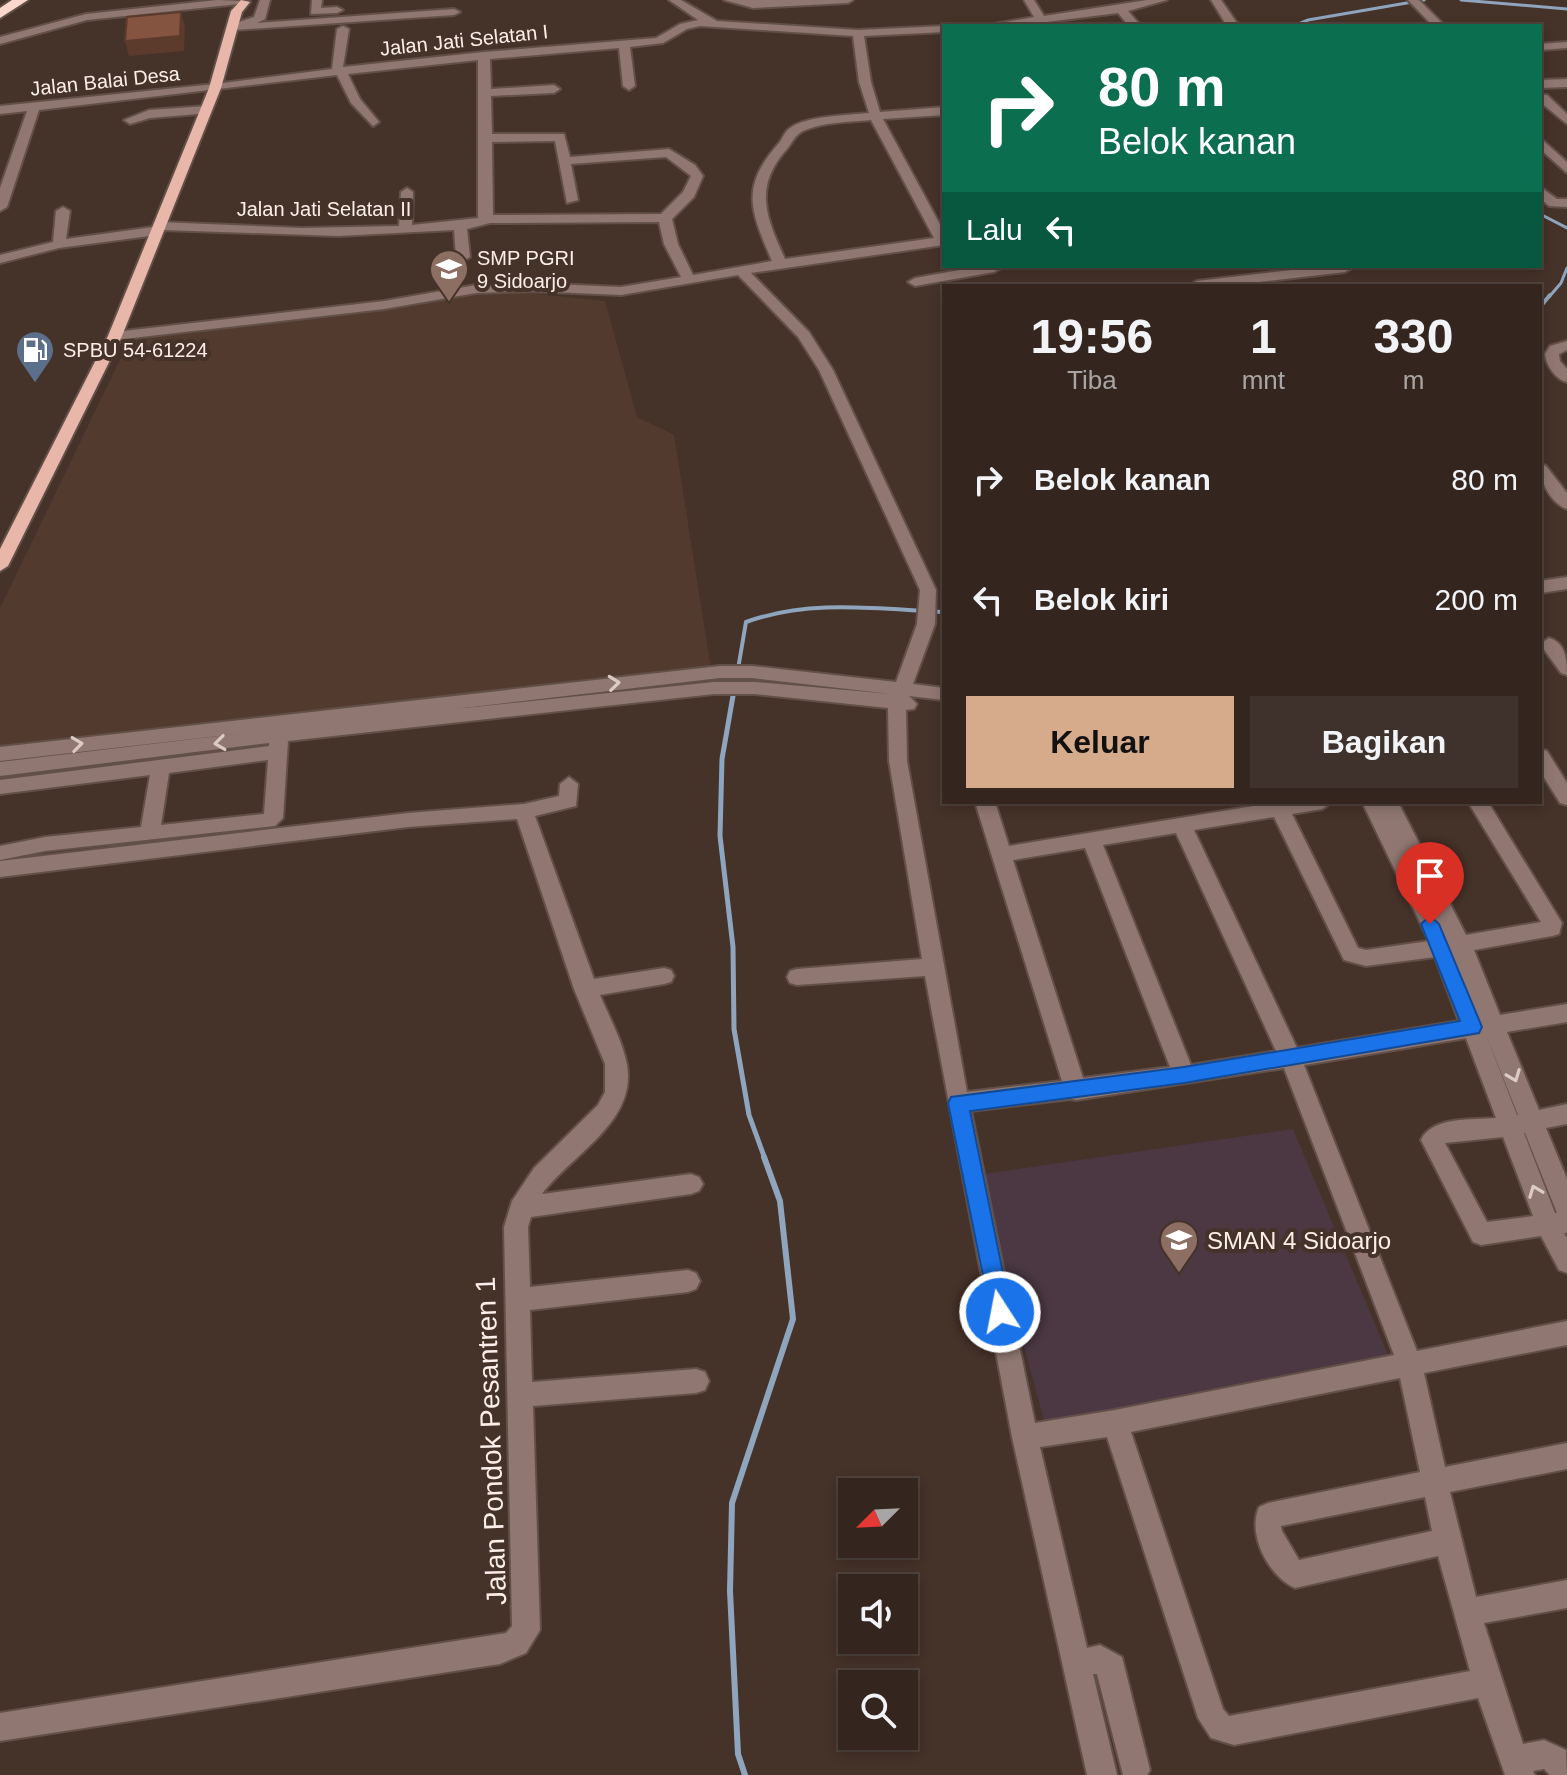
<!DOCTYPE html>
<html lang="id">
<head>
<meta charset="utf-8">
<style>
	:root { --surface:#34261f; --page:#3f322c; --text:#f1f3f6; --muted:#a9a5a4; --line:#4e433d; --accent:#d6ab8b }
	body { margin:0; font-family:Helvetica,sans-serif; background:var(--page); color:var(--text); height:100vh; display:flex; flex-direction:column; font-size:30px; white-space:nowrap }
	* { box-sizing:border-box; margin:0 }
	p { font-size:26px; color:var(--muted) }
	.icon { flex:none; width:44px; height:44px; fill:none; stroke:currentColor; stroke-width:2; stroke-linecap:round; stroke-linejoin:round }
	.map { position:relative; flex:1; overflow:hidden }
	.panel { position:absolute; left:942px; top:284px; width:600px; height:520px; display:flex; flex-direction:column; background:var(--surface); border-radius:0px; box-shadow:0 4px 12px #0003,0 0 0 2px var(--line) }
	.panel>* { flex:none }
	.guide { position:absolute; left:942px; top:24px; width:600px; height:244px; border-radius:0px; box-shadow:0 4px 12px #0003,0 0 0 2px var(--line); background:#0b6e4f; color:#fff; overflow:hidden }
	.needle { width:52px; rotate:246deg }
	.controls { position:absolute; left:838px; top:1478px; display:grid; gap:16px }
	.controls a { display:grid; place-items:center; width:80px; height:80px; border-radius:0px; background:var(--surface); box-shadow:0 4px 12px #0003,0 0 0 2px var(--line); font-size:40px }
	.pin { position:absolute; display:grid; place-items:center; width:68px; height:68px; color:#fff; margin:-82px -34px; border-radius:50% 50% 50% 0; rotate:-45deg; box-shadow:0 0 8px #0007 }
	.pin .icon { rotate:45deg }
	.me { position:absolute; width:88px; margin:-44px; rotate:349deg; stroke-linejoin:round; filter:drop-shadow(0 0 6px #0008) }
	.turn { display:flex; align-items:center; gap:28px; height:168px; padding:0 24px; font-size:36px }
	.turn .icon { width:104px; height:104px; stroke-width:2.5 }
	.turn b { display:block; font-size:56px; line-height:68px }
	.then { display:flex; align-items:center; height:76px; padding:0 24px; background:#0003; gap:16px; font-size:30px }
	.eta { display:flex; justify-content:space-evenly; align-items:center; height:136px; text-align:center }
	.eta b { font-size:48px; font-weight:700; line-height:56px }
	.cta { display:flex; gap:16px; margin-top:auto; padding:16px 24px }
	.cta a { flex:1; height:92px; border-radius:0px; background:var(--accent); color:#111; font-size:32px; font-weight:700; line-height:92px; text-align:center }
	.cta a+a { background:var(--page); color:var(--text) }
	ul { padding:0; list-style:none }
	li { display:flex; align-items:center; gap:24px; height:120px; padding:0 24px }
	li div { flex:1 }
	li b { display:block; font-size:30px }
	li em { font-style:normal }
	.map>svg:first-child { display:block }
	.built { fill:#533a2f }
	.education { fill:#4b3842 }
	.lines { fill:none; stroke-linecap:round; stroke-linejoin:round }
	.stream-far3 { stroke:#8fa5be; stroke-width:3 }
	.stream-far2 { stroke:#8fa5be; stroke-width:4 }
	.stream-far1 { stroke:#8fa5be; stroke-width:5 }
	.stream { stroke:#8fa5be; stroke-width:6 }
	.minor-casing { stroke:#625048; stroke-width:4 }
	.major-casing { stroke:#625048; stroke-width:4 }
	.highway-casing { stroke:#625048; stroke-width:4 }
	.minor { fill:#907771; fill-rule:evenodd }
	.major { fill:#e9b7aa; fill-rule:evenodd }
	.highway { fill:#fbd7cd; fill-rule:evenodd }
	.shaded-wall { fill:#5c3b2d }
	.building { fill:#845440; stroke:#5c3b2d; stroke-width:2 }
	.oneway { stroke:#dccac5 }
	.route { fill:#1a73e8; stroke:#114b97; stroke-width:2 }
	.labels { text-anchor:middle; dominant-baseline:central; stroke-width:8; stroke-linejoin:round; paint-order:stroke }
	.far-street-label { font-size:20px; fill:#fceee9; stroke:#453229 }
	.far-poi-label { font-size:20px; fill:#fceee9; stroke:#453229; text-anchor:start }
	.poi-label { font-size:24px; fill:#fceee9; stroke:#453229; text-anchor:start }
	.near-street-label { font-size:28px; fill:#fceee9; stroke:#453229 }
</style>
</head>
<body>
<div class="map">
<svg width="1567" height="1775" viewBox="0 0 1567 1775">
	<rect width="100%" height="100%" fill="#453229"/>
	<path class="built" d="M 507,291 L 605,301 L 637,417 L 674,435 L 714,688 L 0,757 L 0,608 L 129,341 Z"/>
	<path class="education" d="M 1293,1129 L 1396,1374 L 1047,1431 L 977,1175 Z"/>
	<g class="lines">
		<path class="stream-far3" d="M 1461,0 L 1567,9
			M 1294,26 L 1308,20 L 1424,0
			M 1540,214 L 1567,228
			M 1549,297 L 1561,283 L 1567,268"/>
		<path class="stream-far2" d="M 1540,307 L 1550,295
			M 737,675 L 746,622 C 810,599 877,609 944,612"/>
		<path class="stream-far1" d="M 737,673 L 722,759 L 720,836 L 733,947 L 734,1029 L 749,1115 L 765,1159"/>
		<path class="stream" d="M 745,1775 L 738,1754 L 730,1591 L 732,1503 L 793,1319 L 780,1201 L 764,1157"/>
		<g class="minor-casing">
			<path id="minor" d="M 217,0 L 244,1 L 239,4 L 87,20 L 0,44 L 0,37 L 86,14 Z
				M 260,0 L 270,0 L 265,19 L 257,23 L 454,9 L 460,12 L 454,15 L 235,30 L 236,23 L 254,17 Z
				M 312,0 L 322,0 L 321,8 L 337,7 L 343,10 L 337,13 L 311,14 Z
				M 669,0 L 681,0 L 717,21 L 858,30 L 944,26 L 945,26 L 944,32 L 864,36 L 871,82 L 880,112 L 944,107 L 944,115 L 883,119 L 944,232 L 944,245 L 751,273 L 809,332 L 833,370 L 936,590 L 935,624 L 913,684 L 944,688 L 944,700 L 909,696 L 917,704 L 914,709 L 906,710 L 907,761 L 967,1092 L 1062,1081 L 975,802 L 995,802 L 1009,846 L 1278,802 L 1332,802 L 1322,809 L 1292,814 L 1358,948 L 1366,950 L 1429,941 L 1362,802 L 1398,802 L 1466,935 L 1541,922 L 1468,802 L 1488,802 L 1562,923 L 1559,934 L 1552,936 L 1474,950 L 1500,1015 L 1567,1004 L 1567,1022 L 1507,1032 L 1539,1110 L 1567,1104 L 1567,1124 L 1546,1128 L 1567,1179 L 1567,1233 L 1564,1233 L 1567,1238 L 1567,1273 L 1559,1270 L 1541,1236 L 1481,1245 L 1473,1242 L 1421,1140 C 1432,1116 1473,1120 1496,1118 L 1466,1038 L 1304,1065 L 1417,1351 L 1567,1321 L 1567,1345 L 1424,1373 L 1445,1467 L 1567,1443 L 1567,1469 L 1450,1492 L 1476,1597 L 1567,1580 L 1567,1608 L 1484,1623 L 1523,1744 L 1544,1740 L 1566,1750 L 1567,1775 L 1550,1775 L 1544,1769 L 1533,1771 L 1535,1775 L 1505,1775 L 1478,1698 L 1234,1745 L 1211,1738 L 1198,1718 L 1107,1437 L 1040,1447 L 1087,1648 L 1100,1645 L 1122,1657 L 1150,1770 L 1147,1775 L 1123,1775 L 1097,1674 L 1093,1674 L 1117,1775 L 1087,1775 L 1012,1437 L 925,976 L 797,985 L 790,983 L 787,977 L 790,971 L 797,969 L 922,959 L 889,761 L 888,708 L 755,694 L 714,694 L 288,741 L 283,818 L 275,826 L 45,851 L 0,860 L 0,846 L 45,837 L 141,827 L 150,775 L 0,794 L 0,780 L 269,746 L 269,743 L 0,776 L 0,762 L 253,732 L 0,761 L 0,747 L 720,666 L 752,666 L 896,682 L 917,624 L 920,590 L 819,370 L 798,337 L 738,275 L 621,295 L 529,291 L 476,293 L 384,309 L 115,340 L 108,336 L 115,332 L 384,301 L 476,285 L 529,283 L 621,287 L 681,277 L 664,244 L 659,222 L 490,223 L 467,229 L 470,257 L 463,261 L 456,257 L 454,230 L 338,236 L 163,230 L 157,235 L 59,248 L 0,263 L 0,255 L 53,242 L 56,211 L 63,207 L 70,211 L 66,239 L 153,227 L 154,223 L 159,222 L 302,228 L 399,226 L 401,192 L 407,188 L 413,192 L 412,225 L 478,218 L 478,60 L 348,74 L 360,99 L 379,122 L 373,126 L 351,103 L 337,75 L 39,110 L 7,207 L 0,211 L 0,188 L 27,111 L 0,114 L 0,106 L 215,84 L 332,69 L 337,29 L 343,26 L 349,29 L 343,67 L 484,52 L 656,38 L 680,24 L 698,20 ZM 700,26 L 853,36 L 859,82 L 869,113 C 849,115 805,116 790,128 C 785,131 783,138 779,143 C 740,187 750,210 772,261 L 693,275 L 678,244 L 672,219 L 694,197 L 703,176 L 695,165 L 669,149 L 570,157 L 564,134 L 492,134 L 491,96 L 554,93 L 560,89 L 554,85 L 491,89 L 490,59 L 619,48 L 623,86 L 629,90 L 635,86 L 630,47 L 663,43 L 687,29 ZM 871,120 L 934,238 L 785,259 C 766,217 753,187 787,149 C 792,143 795,135 803,131 C 823,122 850,122 871,120 ZM 555,141 L 567,203 L 578,200 L 571,164 L 666,157 L 691,176 L 683,192 L 661,214 L 493,215 L 492,142 ZM 720,678 L 752,678 L 891,694 L 755,682 L 714,682 L 455,709 ZM 268,760 L 264,814 L 161,825 L 169,773 ZM 1274,817 L 1344,960 L 1366,966 L 1435,957 L 1459,1021 L 1297,1048 L 1194,830 ZM 1176,833 L 1276,1051 L 1191,1065 L 1103,845 ZM 1085,848 L 1170,1067 L 1083,1078 L 1013,860 ZM 1486,1035 L 1518,1115 L 1517,1115 ZM 1284,1068 L 1394,1355 L 1115,1410 L 1035,1423 L 971,1111 L 1071,1099 L 1076,1100 ZM 1524,1133 L 1525,1133 L 1557,1213 L 1555,1213 ZM 1503,1137 L 1533,1216 L 1487,1222 L 1445,1143 ZM 1400,1378 L 1420,1472 L 1268,1503 L 1259,1507 C 1247,1534 1268,1576 1295,1588 L 1438,1556 L 1470,1671 L 1229,1716 L 1223,1709 L 1131,1432 ZM 1425,1497 L 1432,1531 L 1299,1560 L 1282,1531 L 1281,1526 Z
				M 724,0 L 853,0 L 848,3 L 753,8 Z
				M 1024,0 L 1034,0 L 1044,16 L 1147,0 L 1167,0 L 1128,11 L 1141,26 L 1129,26 L 1118,13 L 1015,26 L 983,26 L 1034,17 Z
				M 1211,0 L 1221,0 L 1239,26 L 1227,26 Z
				M 1408,0 L 1419,0 L 1445,26 L 1433,26 Z
				M 1567,42 L 1567,48 L 1540,50 L 1540,44 Z
				M 1567,79 L 1567,87 L 1540,88 L 1540,80 Z
				M 1540,95 L 1547,95 L 1567,114 L 1567,124 L 1540,102 Z
				M 206,106 L 212,110 L 210,113 L 150,118 L 130,124 L 124,120 L 149,110 Z
				M 1540,138 L 1567,162 L 1567,173 L 1540,149 Z
				M 1540,187 L 1557,199 L 1567,199 L 1567,207 L 1549,206 L 1540,198 Z
				M 982,266 L 1001,268 L 994,272 L 915,286 L 908,282 L 915,278 Z
				M 1327,266 L 1352,268 L 1345,272 L 1224,286 L 1190,285 L 1197,281 Z
				M 1567,341 L 1567,350 L 1559,354 L 1560,361 L 1567,369 L 1567,382 C 1556,380 1546,365 1545,354 L 1550,346 Z
				M 1540,464 L 1546,466 L 1567,493 L 1567,509 C 1550,503 1540,481 1540,464 Z
				M 1567,577 L 1567,589 L 1540,593 L 1540,581 Z
				M 1549,638 C 1566,643 1567,660 1567,675 L 1561,673 L 1540,644 Z
				M 1540,749 L 1547,751 L 1567,783 L 1567,805 L 1560,803 L 1540,771 Z
				M 569,777 L 578,784 L 576,806 L 535,816 L 594,979 L 664,968 L 671,970 L 674,976 L 671,982 L 664,984 L 600,995 C 609,1017 623,1042 627,1065 C 637,1122 571,1155 542,1194 L 691,1174 L 699,1177 L 703,1184 L 699,1191 L 691,1194 L 531,1217 L 528,1227 L 530,1287 L 688,1270 L 696,1273 L 700,1281 L 696,1289 L 688,1292 L 530,1310 L 532,1382 L 696,1369 L 705,1372 L 709,1381 L 705,1390 L 696,1393 L 533,1406 L 540,1630 L 526,1653 L 500,1664 L 0,1741 L 0,1713 L 506,1633 L 512,1626 L 504,1227 L 512,1201 L 534,1168 L 598,1105 L 605,1092 L 605,1064 L 574,989 L 517,819 L 408,827 L 0,877 L 0,861 L 408,813 L 524,804 L 559,796 L 560,784 Z"/>
		</g>
		<g class="major-casing">
			<path id="major" d="M 241,0 L 250,2 L 242,12 L 221,88 L 122,336 L 8,566 L 0,571 L 0,549 L 108,336 L 209,88 L 231,11 Z"/>
		</g>
		<g class="highway-casing">
			<path id="highway" d="M 12,0 L 28,0 L 0,18 L 0,8 Z"/>
		</g>
		<use href="#minor" class="minor"/>
		<use href="#major" class="major"/>
		<use href="#highway" class="highway"/>
	</g>
	<path class="shaded-wall" d="M 181,12 L 185,27 L 184,51 L 129,56 L 125,41 Z"/>
	<path class="building" d="M 181,12 L 180,36 L 125,41 L 127,17 Z"/>
	<defs><path id="oneway-chevron" d="M-2-3.5L2.5 0L-2 3.5" fill="none" stroke-width="1.6" stroke-linecap="round" stroke-linejoin="round" transform="scale(2)"/></defs>
	<g class="oneway">
		<use href="#oneway-chevron" transform="translate(614 683) rotate(-6)"/>
		<use href="#oneway-chevron" transform="translate(220 743) rotate(173)"/>
		<use href="#oneway-chevron" transform="translate(77 744) rotate(-7)"/>
		<use href="#oneway-chevron" transform="translate(1514 1076) rotate(69)"/>
		<use href="#oneway-chevron" transform="translate(1535 1191) rotate(-111)"/>
	</g>
	<path class="route" d="M 1430,916 L 1439,924 L 1482,1027 L 1479,1033 L 1184,1083 L 970,1111 L 1011,1312 L 1008,1320 L 1000,1323 L 992,1320 L 948,1103 L 951,1097 L 1184,1067 L 1460,1021 L 1421,924 Z"/>
	<defs>
		<g id="school-pin" transform="scale(2)"><path d="M0 17L-7.5 6A9.5 9.5 0 1 1 7.5 6Z" fill="#8d6e63" stroke="#453229"/><path d="M0-5L7-2L0 1L-7-2ZM-4 1L0 2.5L4 1V4Q0 6-4 4Z" fill="#fff"/></g>
		<g id="fuel-pin" transform="scale(2)"><path d="M0 17L-7.5 6A9.5 9.5 0 1 1 7.5 6Z" fill="#5c6f8a" stroke="#453229"/><path d="M-5.5-6h7V0h2V4h1.3V-2.5L3-4.5l.8-.8L6-3V5H2.5V1h-1V6h-7ZM-4.2-4.7v3.2H.2V-4.7Z" fill="#fff"/></g>
	</defs>
	<g fill-rule="evenodd">
		<use href="#school-pin" x="449" y="269"/>
		<use href="#fuel-pin" x="35" y="350"/>
		<use href="#school-pin" x="1179" y="1240"/>
	</g>
	<g class="labels">
		<g class="far-street-label">
			<text transform="translate(464 40) rotate(-6)">Jalan Jati Selatan I</text>
			<text transform="translate(105 81) rotate(-6)">Jalan Balai Desa</text>
			<text x="324" y="209">Jalan Jati Selatan II</text>
		</g>
		<g class="far-poi-label">
			<text x="477" y="258">SMP PGRI<tspan x="477" dy="23">9 Sidoarjo</tspan></text>
			<text x="63" y="350">SPBU 54-61224</text>
		</g>
		<g class="poi-label">
			<text x="1207" y="1240">SMAN 4 Sidoarjo</text>
		</g>
		<g class="near-street-label">
			<text transform="translate(491 1441) rotate(-92)">Jalan Pondok Pesantren 1</text>
		</g>
	</g>
</svg>
<div class="controls">
<a><svg class="needle" viewBox="-14 -14 28 28"><path d="M0-13l5 13h-10z" fill="#e53935"/><path d="M0 13l5-13h-10z" fill="#a9a5a4"/></svg></a>
<a><svg class="icon" aria-label="sound" viewBox="0 0 24 24"><path d="M4 9h4l5-4v14l-5-4H4zM17 9q2 3 0 6"/></svg></a>
<a><svg class="icon" aria-label="search" viewBox="0 0 24 24"><circle cx="10" cy="10" r="6"/><path d="M15 15l6 6"/></svg></a>
</div>
<div class="pin" style="left:1430px;top:924px;background:#d93025"><svg class="icon" aria-label="arrive" viewBox="0 0 24 24"><path d="M6 21V4h12l-3 4 3 4H6"/></svg></div>
<svg class="me" style="left:1000px;top:1312px" viewBox="-20 -20 40 40"><circle r="17" fill="#1a73e8" stroke="#fff" stroke-width="3"/><path d="M0-11L8 9 0 5-8 9z" fill="#fff"/></svg>
<div class="guide">
<div class="turn"><svg class="icon" aria-label="right" viewBox="0 0 24 24"><path d="M7 20v-9h11M14 6l5 5-5 5"/></svg><div><b>80 m</b>Belok kanan</div></div>
<div class="then">Lalu<svg class="icon" aria-label="left" viewBox="0 0 24 24"><path d="M17 20v-9H6M10 6l-5 5 5 5"/></svg></div>
</div>
<section class="panel">
<div class="eta">
<div><b>19:56</b><p>Tiba</p></div>
<div><b>1</b><p>mnt</p></div>
<div><b>330</b><p>m</p></div>
</div>
<ul>
<li><svg class="icon" aria-label="right" viewBox="0 0 24 24"><path d="M7 20v-9h11M14 6l5 5-5 5"/></svg><div><b>Belok kanan</b></div><em>80 m</em></li>
<li><svg class="icon" aria-label="left" viewBox="0 0 24 24"><path d="M17 20v-9H6M10 6l-5 5 5 5"/></svg><div><b>Belok kiri</b></div><em>200 m</em></li>
</ul>
<div class="cta"><a>Keluar</a><a>Bagikan</a></div>
</section>
</div>
</body>
</html>
